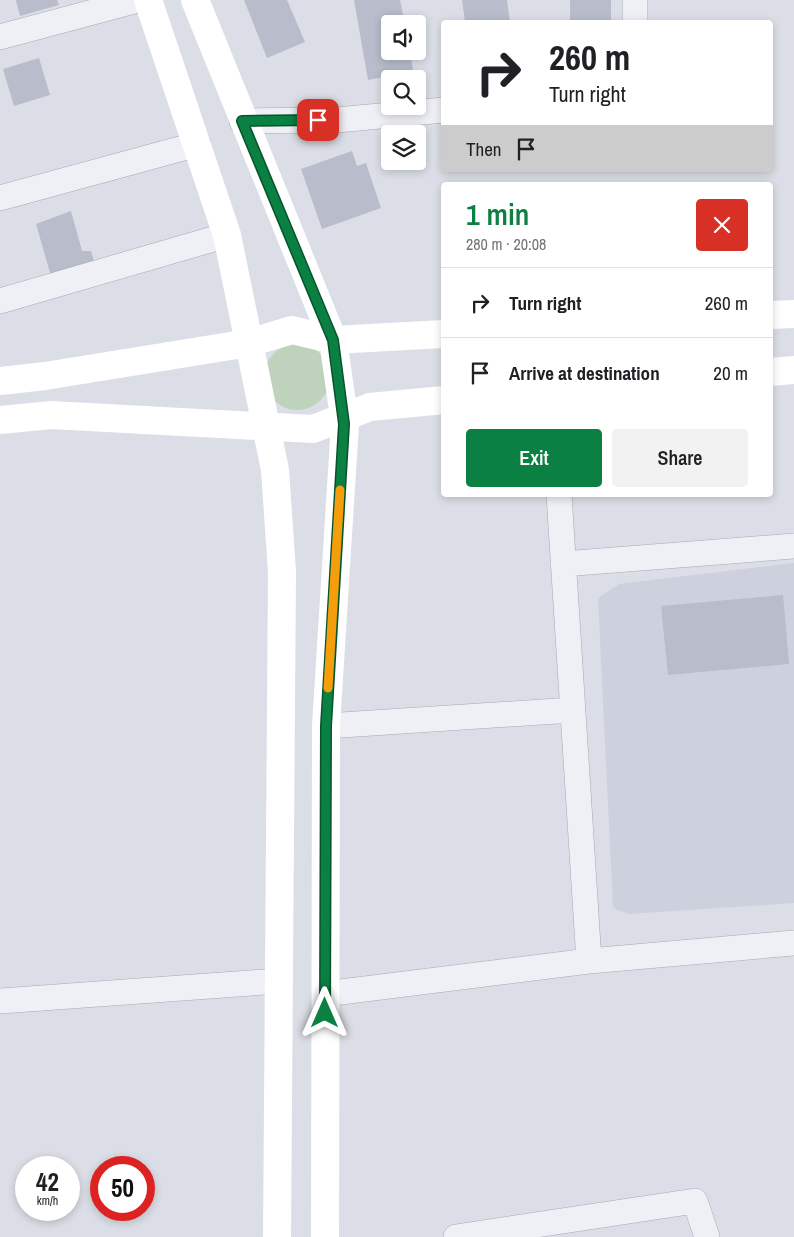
<!DOCTYPE html>
<html lang="en">
<head>
<meta charset="utf-8">
<style>
	:root { --surface:#fff; --page:#f2f2f2; --text:#202124; --muted:#757577; --line:#e0e0e0; --accent:#0b8043 }
	body { margin:0; font-family:"Archivo Narrow",sans-serif; background:var(--page); color:var(--text); height:100vh; display:flex; flex-direction:column; font-size:19px; white-space:nowrap }
	* { box-sizing:border-box; margin:0 }
	p { font-size:16px; color:var(--muted) }
	.icon { flex:none; width:28px; height:28px; fill:none; stroke:currentColor; stroke-width:2; stroke-linecap:round; stroke-linejoin:round }
	.map { position:relative; flex:1; overflow:hidden }
	.panel { position:absolute; left:441px; top:182px; width:332px; height:315px; display:flex; flex-direction:column; background:var(--surface); border-radius:5px; box-shadow:0 2px 8px #0003 }
	.panel>* { flex:none }
	.top-card { position:absolute; left:441px; top:20px; width:332px; height:152px; border-radius:5px; box-shadow:0 2px 8px #0003; background:#fff; color:var(--text); overflow:hidden }
	.buttons { position:absolute; left:381px; top:15px; display:grid; gap:10px }
	.buttons a { display:grid; place-items:center; width:45px; height:45px; border-radius:5px; background:var(--surface); box-shadow:0 2px 8px #0003; font-size:25px }
	.speed { position:absolute; left:15px; top:1156px; display:flex; gap:10px; font-size:25px; font-weight:700; text-align:center }
	.speed>* { display:grid; place-content:center; width:65px; height:65px; border-radius:50%; background:var(--surface); box-shadow:0 2px 8px #0003; line-height:1 }
	.speed small { font-size:12px; font-weight:400 }
	.speed .limit { border:8px solid #d22; background:#fff; color:#111 }
	.pin { position:absolute; display:grid; place-items:center; width:42px; height:42px; color:#fff; margin:-21px; border-radius:10px; box-shadow:0 2px 8px #0006 }
	.me { position:absolute; width:55px; margin:-28px; rotate:0deg; stroke-linejoin:round; filter:drop-shadow(0 0 4px #0008) }
	.turn { display:flex; align-items:center; gap:18px; height:105px; padding:0 25px; font-size:22px }
	.turn .icon { width:65px; height:65px; stroke-width:2.5 }
	.turn b { display:block; font-size:35px; line-height:42px }
	.then { display:flex; align-items:center; height:48px; padding:0 25px; background:#0003; gap:10px; font-size:19px }
	.round { display:grid; place-items:center; flex:none; width:52px; height:52px; border-radius:5px; background:var(--page) }
	.summary { display:flex; align-items:center; justify-content:space-between; height:85px; padding:0 25px }
	h1 { font-size:30px; font-weight:600; line-height:38px; color:var(--accent) }
	.action { display:flex; gap:10px; margin-top:auto; padding:10px 25px }
	.action a { flex:1; height:58px; border-radius:5px; background:var(--accent); color:#fff; font-size:20px; font-weight:600; line-height:58px; text-align:center }
	.action a+a { background:var(--page); color:var(--text) }
	ul { padding:0; list-style:none }
	li { display:flex; align-items:center; gap:15px; height:70px; padding:0 25px; border-top:1px solid var(--line) }
	li div { flex:1 }
	li b { display:block; font-size:19px }
	li em { font-style:normal }
	.map>svg:first-child { display:block }
	.built { fill:#cdd1dd }
	.green { fill:#bed2bc }
	.building { fill:#b8bccb }
	.lines { fill:none; stroke-linecap:round; stroke-linejoin:round }
	.minor-casing { stroke:#a5a8b5; stroke-width:26 }
	.minor { stroke:#eff0f5; stroke-width:25 }
	.secondary { stroke:#fff; stroke-width:28 }
	.route-casing { stroke:#07532c; stroke-width:12 }
	.route { stroke:#0b8043; stroke-width:9 }
	.slow { stroke:#f59e0b; stroke-width:9 }
</style>
</head>
<body>
<div class="map">
<svg width="794" height="1237" viewBox="0 0 794 1237">
	<rect width="100%" height="100%" fill="#dcdee7"/>
	<path class="built" d="M 794,563 L 794,903 L 629,914 L 613,908 L 598,598 L 619,584 Z"/>
	<path class="green" d="M264 377a33 33 0 1 1 66 0a33 33 0 1 1-66 0Z"/>
	<path class="building" d="M 16,0 L 57,0 L 59,5 L 20,16 Z
		M 244,0 L 287,0 L 305,42 L 267,58 Z
		M 354,0 L 400,0 L 405,24 L 390,24 L 390,51 L 410,51 L 413,71 L 368,80 Z
		M 462,0 L 507,0 L 510,22 L 465,22 Z
		M 570,0 L 611,0 L 611,22 L 570,22 Z
		M 39,58 L 50,95 L 14,106 L 3,69 Z
		M 352,151 L 357,166 L 366,163 L 381,208 L 322,229 L 301,169 Z
		M 71,211 L 82,251 L 91,251 L 95,264 L 51,276 L 36,224 Z
		M 783,595 L 789,664 L 668,675 L 661,606 Z"/>
	<g class="lines">
		<g class="minor-casing">
			<path id="minor" d="M 635,22 L 635,0
				M 0,37 L 138,0
				M 242,121 L 337,120 L 444,110
				M 0,198 L 198,144
				M 0,301 L 227,235
				M 559,495 L 589,961
				M 563,564 L 794,546
				M 326,726 L 572,710
				M 325,994 L 589,961 L 794,943
				M 0,1001 L 279,981
				M 456,1237 L 695,1201 L 707,1237"/>
		</g>
		<use href="#minor" class="minor"/>
		<path class="secondary" d="M 148,0 L 227,235 L 275,470 L 282,572 L 277,1237
			M 195,0 L 333,340 L 345,424 L 326,726 L 325,1237
			M 771,315 L 794,314
			M 771,372 L 794,370
			M 0,381 L 45,376 L 249,343 L 292,330 L 333,340 L 444,334
			M 0,420 L 51,415 L 313,429 L 370,407 L 444,400"/>
	</g>
	<g class="lines">
		<g class="route-casing">
			<path id="route" d="M 318,120 L 242,121 L 333,340 L 344,424 L 326,726 L 325,1013"/>
		</g>
		<use href="#route" class="route"/>
		<path class="slow" d="M 328,688 L 340,490"/>
	</g>
</svg>
<div class="buttons">
<a><svg class="icon" aria-label="sound" viewBox="0 0 24 24"><path d="M4 9h4l5-4v14l-5-4H4zM17 9q2 3 0 6"/></svg></a>
<a><svg class="icon" aria-label="search" viewBox="0 0 24 24"><circle cx="10" cy="10" r="6"/><path d="M15 15l6 6"/></svg></a>
<a><svg class="icon" aria-label="layers" viewBox="0 0 24 24"><path d="M12 4l9 5-9 5-9-5zM3 14l9 5 9-5"/></svg></a>
</div>
<div class="speed"><div>42<small>km/h</small></div><div class="limit">50</div></div>
<div class="pin" style="left:318px;top:120px;background:#d93025"><svg class="icon" aria-label="arrive" viewBox="0 0 24 24"><path d="M6 21V4h12l-3 4 3 4H6"/></svg></div>
<svg class="me" style="left:325px;top:1013px" viewBox="-20 -20 40 40"><path d="M0-17L14 15 0 8-14 15z" fill="#0b8043" stroke="#fff" stroke-width="4"/></svg>
<div class="top-card">
<div class="turn"><svg class="icon" aria-label="right" viewBox="0 0 24 24"><path d="M7 20v-9h11M14 6l5 5-5 5"/></svg><div><b>260 m</b>Turn right</div></div>
<div class="then">Then<svg class="icon" aria-label="arrive" viewBox="0 0 24 24"><path d="M6 21V4h12l-3 4 3 4H6"/></svg></div>
</div>
<section class="panel">
<div class="summary"><div><h1>1 min</h1><p>280 m · 20:08</p></div><a class="round" style="background:#d93025;color:#fff"><svg class="icon" aria-label="close" viewBox="0 0 24 24"><path d="M6 6l12 12M18 6L6 18"/></svg></a></div>
<ul>
<li><svg class="icon" aria-label="right" viewBox="0 0 24 24"><path d="M7 20v-9h11M14 6l5 5-5 5"/></svg><div><b>Turn right</b></div><em>260 m</em></li>
<li><svg class="icon" aria-label="arrive" viewBox="0 0 24 24"><path d="M6 21V4h12l-3 4 3 4H6"/></svg><div><b>Arrive at destination</b></div><em>20 m</em></li>
</ul>
<div class="action"><a>Exit</a><a>Share</a></div>
</section>
</div>
</body>
</html>
